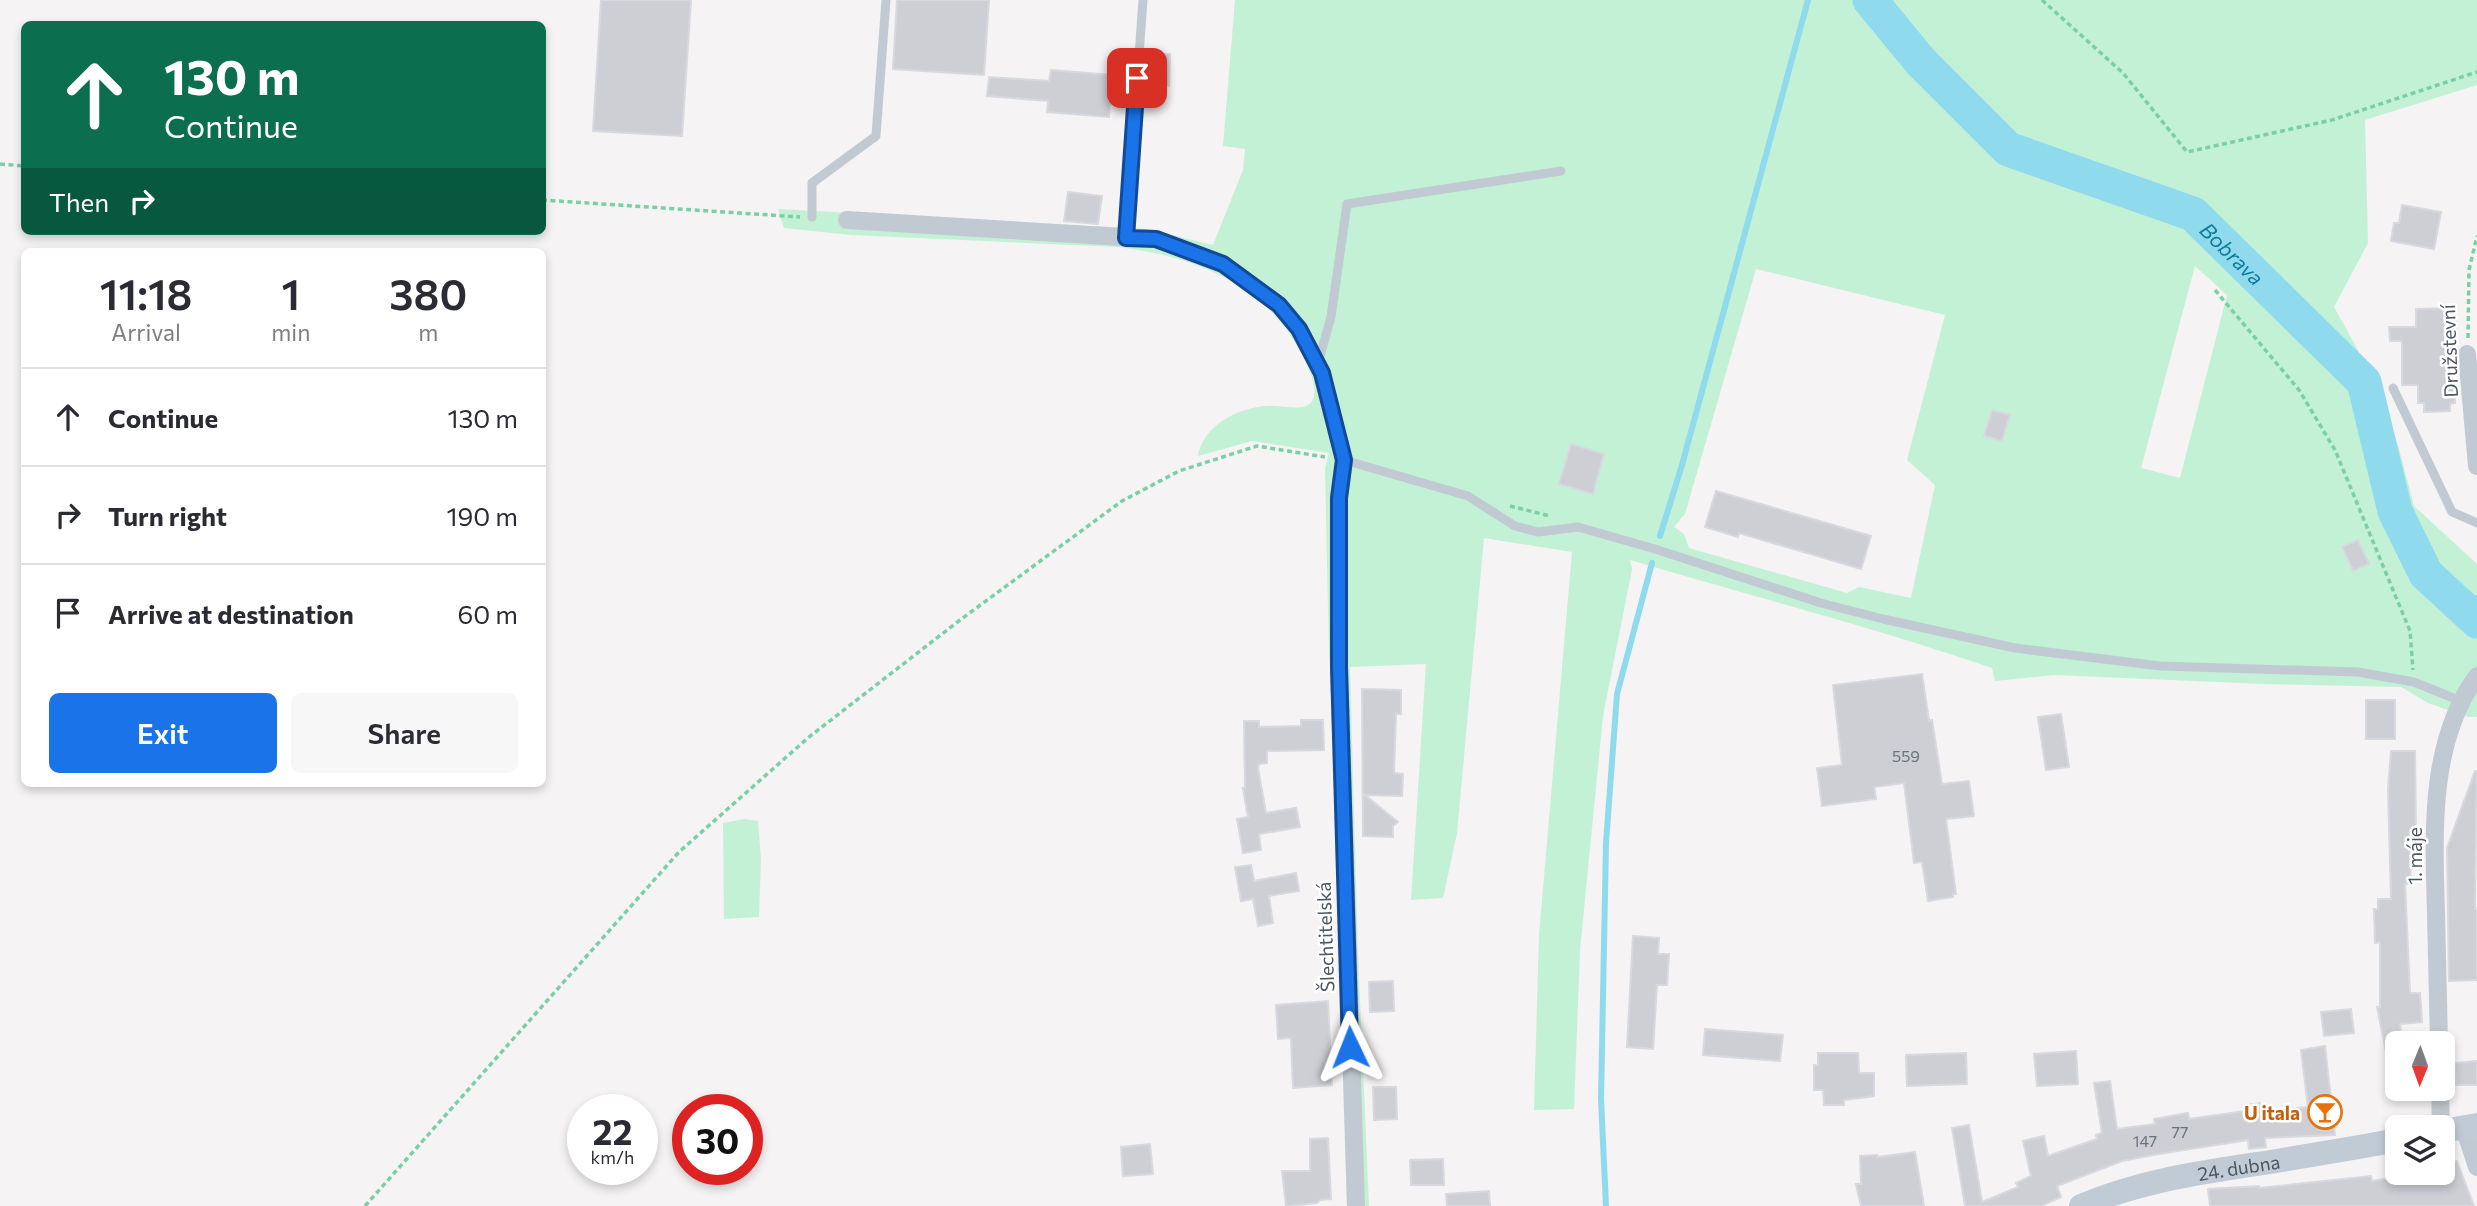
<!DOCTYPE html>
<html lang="en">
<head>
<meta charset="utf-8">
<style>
	:root { --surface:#fff; --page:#f7f7f7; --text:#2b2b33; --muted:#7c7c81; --line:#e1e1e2; --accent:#1a73e8 }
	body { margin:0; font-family:Commissioner,sans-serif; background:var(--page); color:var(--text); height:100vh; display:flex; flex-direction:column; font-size:26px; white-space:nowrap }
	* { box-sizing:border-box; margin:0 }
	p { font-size:23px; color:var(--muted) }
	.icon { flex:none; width:38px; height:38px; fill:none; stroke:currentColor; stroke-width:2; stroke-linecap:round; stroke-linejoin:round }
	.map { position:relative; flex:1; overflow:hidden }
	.panel { position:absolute; left:21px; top:248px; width:525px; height:539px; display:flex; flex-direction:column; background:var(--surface); border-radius:10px; box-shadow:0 4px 10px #0003 }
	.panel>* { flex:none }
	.top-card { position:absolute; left:21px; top:21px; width:525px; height:214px; border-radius:10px; box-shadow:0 4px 10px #0003; background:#0b6e4f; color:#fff; overflow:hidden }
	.needle { width:46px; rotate:181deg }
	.controls { position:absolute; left:2385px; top:1031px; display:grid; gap:14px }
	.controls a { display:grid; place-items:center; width:70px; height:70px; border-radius:10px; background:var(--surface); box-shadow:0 4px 10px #0003; font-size:35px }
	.speed { position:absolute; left:567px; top:1094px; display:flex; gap:14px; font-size:35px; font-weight:700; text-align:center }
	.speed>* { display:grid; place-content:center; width:91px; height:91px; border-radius:50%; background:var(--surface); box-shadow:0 4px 10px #0003; line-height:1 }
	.speed small { font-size:18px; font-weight:400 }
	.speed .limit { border:10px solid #d22; background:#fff; color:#111 }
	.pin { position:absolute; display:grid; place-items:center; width:60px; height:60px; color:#fff; margin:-30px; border-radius:14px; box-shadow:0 4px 10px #0006 }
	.me { position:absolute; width:77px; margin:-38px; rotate:358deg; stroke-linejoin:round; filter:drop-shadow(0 0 5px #0008) }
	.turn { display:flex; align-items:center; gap:24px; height:147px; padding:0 28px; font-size:32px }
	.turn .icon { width:91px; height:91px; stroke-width:2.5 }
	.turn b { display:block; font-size:49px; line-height:60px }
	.then { display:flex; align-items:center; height:66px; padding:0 28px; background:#0003; gap:14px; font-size:26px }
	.eta { display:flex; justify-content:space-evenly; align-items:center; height:119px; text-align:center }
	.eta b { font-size:42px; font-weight:600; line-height:49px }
	.primary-button { display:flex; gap:14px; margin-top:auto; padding:14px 28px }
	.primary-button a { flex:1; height:80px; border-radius:10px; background:var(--accent); color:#fff; font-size:28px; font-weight:600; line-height:80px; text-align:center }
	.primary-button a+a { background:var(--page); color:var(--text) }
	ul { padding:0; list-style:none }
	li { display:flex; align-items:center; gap:21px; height:98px; padding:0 28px; border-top:2px solid var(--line) }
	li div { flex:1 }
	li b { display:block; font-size:26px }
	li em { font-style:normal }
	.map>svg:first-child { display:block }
	.green { fill:#c3f1d5; fill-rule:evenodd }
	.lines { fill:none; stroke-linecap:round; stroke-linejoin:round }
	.stream { stroke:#90daee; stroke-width:6 }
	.river { stroke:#90daee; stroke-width:35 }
	.building { fill:#cdcfd5; stroke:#d7d9de; stroke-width:2 }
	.path { stroke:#7ad0a6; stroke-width:3.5; stroke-dasharray:5 3.5; stroke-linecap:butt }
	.lane { stroke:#c1cad2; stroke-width:9 }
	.street { stroke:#c1cad2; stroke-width:18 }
	.secondary { stroke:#c1cbd6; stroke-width:24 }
	.route-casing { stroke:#114b97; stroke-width:18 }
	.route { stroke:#1a73e8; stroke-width:12 }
	.labels { text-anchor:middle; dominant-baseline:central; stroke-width:5; stroke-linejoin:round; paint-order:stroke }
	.number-label { font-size:16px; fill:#6b747e }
	.street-label { font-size:19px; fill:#4a5661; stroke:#fff }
	.food-label { font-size:19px; font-weight:bold; fill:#c56008; stroke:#fff; text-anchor:end }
	.water-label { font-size:21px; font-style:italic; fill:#0c7c9b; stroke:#fff }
</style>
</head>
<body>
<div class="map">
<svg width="2477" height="1206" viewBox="0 0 2477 1206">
	<rect width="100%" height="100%" fill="#f5f3f3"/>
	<path class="green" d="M 1235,0 L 2477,0 L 2477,85 L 2365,120 L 2368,243 L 2334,307 L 2359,352 L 2398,445 L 2414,506 L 2477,564 L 2477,717 L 2468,717 L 2428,703 L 2401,687 L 2264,684 L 2055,675 L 1995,681 L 1992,668 C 1873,627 1751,596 1630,560 L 1632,569 L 1603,716 L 1580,950 L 1574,1109 L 1534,1110 L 1539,935 L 1572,552 L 1484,538 L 1457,833 L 1443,898 L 1411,900 L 1426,664 L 1350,667 L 1358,954 L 1369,1206 L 1347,1206 L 1334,707 L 1329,654 L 1325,468 L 1329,453 L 1252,441 L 1198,456 C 1203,426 1237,408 1266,406 C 1278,405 1292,409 1303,407 C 1309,405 1313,402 1314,396 C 1317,383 1306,362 1300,351 C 1264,282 1191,256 1118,247 L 851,235 L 784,228 L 778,209 L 1147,229 L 1213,245 L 1243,170 L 1245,149 L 1223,146 ZM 2195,266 L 2227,295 L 2180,478 L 2141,468 ZM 1756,269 L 1945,315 L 1907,460 L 1935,485 L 1911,598 L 1859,587 L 1847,593 L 1689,548 L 1684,534 L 1674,527 L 1685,514 Z
		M 744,819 L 758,821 L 761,859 L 759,917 L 724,919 L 723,823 Z"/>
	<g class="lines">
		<path class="stream" d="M 1660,536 L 1682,465 L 1808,0
			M 2460,604 L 2477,598
			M 1606,1206 L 1601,1099 L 1606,843 L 1617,694 L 1652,563"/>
		<path class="river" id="s1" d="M 1870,0 L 1921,62 L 2008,149 L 2193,214 L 2364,382 L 2395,511 L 2426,574 L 2477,621"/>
	</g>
	<path class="building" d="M 601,0 L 691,0 L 682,136 L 593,131 Z
		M 897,0 L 989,0 L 984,75 L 893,69 Z
		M 1155,54 L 1170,54 L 1169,86 L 1154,86 Z
		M 1051,70 L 1112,75 L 1109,117 L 1047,112 L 1048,101 L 987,96 L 989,77 L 1049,81 Z
		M 1068,192 L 1102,196 L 1098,224 L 1064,221 Z
		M 2402,205 L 2441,212 L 2434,249 L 2391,241 L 2394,223 L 2399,223 Z
		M 2456,308 L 2456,331 L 2452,331 L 2452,383 L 2455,383 L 2455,403 L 2450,404 L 2450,411 L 2424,412 L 2424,403 L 2418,403 L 2418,385 L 2402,385 L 2402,341 L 2390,341 L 2389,327 L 2416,327 L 2416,309 Z
		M 1992,410 L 2010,415 L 2002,441 L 1984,436 Z
		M 1571,444 L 1604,454 L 1593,494 L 1559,484 Z
		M 1716,491 L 1871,536 L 1861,569 L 1739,533 L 1738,537 L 1705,527 Z
		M 2358,540 L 2369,564 L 2353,571 L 2342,547 Z
		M 1922,674 L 1929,721 L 1932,720 L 1942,784 L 1969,781 L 1974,816 L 1946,819 L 1956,894 L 1953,894 L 1953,897 L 1928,901 L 1922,862 L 1914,863 L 1904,783 L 1874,787 L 1876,799 L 1822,806 L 1817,768 L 1842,765 L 1833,685 Z
		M 1362,689 L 1401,690 L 1401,714 L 1396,714 L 1394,773 L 1403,774 L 1402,796 L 1365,795 L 1398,822 L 1393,826 L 1393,837 L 1363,836 Z
		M 2366,700 L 2395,700 L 2395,739 L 2366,739 Z
		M 2061,714 L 2069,767 L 2046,770 L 2038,717 Z
		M 1301,720 L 1323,720 L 1324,750 L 1267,751 L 1267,763 L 1259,764 L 1258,768 L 1266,813 L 1296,808 L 1300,827 L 1259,834 L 1261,850 L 1243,853 L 1237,819 L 1248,817 L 1243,788 L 1245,788 L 1244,721 L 1259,721 L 1259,727 L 1301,726 Z
		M 2391,751 L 2415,751 L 2416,836 L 2409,836 L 2411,884 L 2405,884 L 2410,993 L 2420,993 L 2422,1022 L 2400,1024 L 2402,1043 L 2398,1043 L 2398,1072 L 2390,1073 L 2377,1007 L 2380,1007 L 2380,942 L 2375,943 L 2374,909 L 2378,909 L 2378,899 L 2391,899 L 2388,789 Z
		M 2475,771 L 2477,771 L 2475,908 L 2477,908 L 2477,980 L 2449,981 L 2447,848 Z
		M 1251,865 L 1254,881 L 1296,873 L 1299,891 L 1269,896 L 1273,923 L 1258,926 L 1253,899 L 1241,901 L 1235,867 Z
		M 1633,936 L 1659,938 L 1658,954 L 1669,954 L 1667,985 L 1657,985 L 1653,1049 L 1627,1047 Z
		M 1393,981 L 1394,1011 L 1370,1012 L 1369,982 Z
		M 1328,1001 L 1332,1085 L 1293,1088 L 1291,1038 L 1278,1039 L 1276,1005 Z
		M 2351,1009 L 2354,1033 L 2324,1036 L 2321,1012 Z
		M 1705,1029 L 1783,1035 L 1780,1061 L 1703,1055 Z
		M 2325,1046 L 2335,1135 L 2265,1138 L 2266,1147 L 2249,1149 L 2248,1140 L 2159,1154 L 2122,1161 L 2057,1186 L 2061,1197 L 2041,1206 L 1965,1206 L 1952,1128 L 1969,1125 L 1982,1202 L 2018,1187 L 2016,1183 L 2031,1176 L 2023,1141 L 2044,1136 L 2048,1156 L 2097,1139 L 2096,1135 L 2102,1133 L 2094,1083 L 2110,1081 L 2117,1129 L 2155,1124 L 2154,1119 L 2188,1113 L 2189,1119 L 2245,1111 L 2244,1105 L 2260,1103 L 2261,1111 L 2308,1107 L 2301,1050 Z
		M 2076,1051 L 2078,1084 L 2037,1086 L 2034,1054 Z
		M 1818,1053 L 1858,1053 L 1859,1073 L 1874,1073 L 1874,1096 L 1844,1100 L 1844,1105 L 1824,1105 L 1823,1090 L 1814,1090 L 1814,1065 L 1818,1065 Z
		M 1966,1053 L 1967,1084 L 1907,1086 L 1906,1055 Z
		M 2477,1061 L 2477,1085 L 2456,1085 L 2455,1063 Z
		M 1373,1087 L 1396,1087 L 1397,1119 L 1374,1120 Z
		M 1328,1138 L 1331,1199 L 1320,1200 L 1317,1203 L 1286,1206 L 1282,1171 L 1310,1171 L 1310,1139 Z
		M 1150,1144 L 1153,1174 L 1123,1176 L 1121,1147 Z
		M 1915,1152 L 1924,1206 L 1861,1206 L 1856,1184 L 1861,1184 L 1860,1156 L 1877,1155 L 1877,1157 Z
		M 1443,1159 L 1444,1185 L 1411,1185 L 1410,1160 Z
		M 2457,1161 L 2474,1206 L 2210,1206 L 2208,1189 L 2259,1186 L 2259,1188 L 2371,1176 L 2372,1181 L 2427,1172 L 2443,1172 L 2443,1163 Z
		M 1489,1191 L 1490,1206 L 1447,1206 L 1446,1194 Z"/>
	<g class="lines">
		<path class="path" d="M 2042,0 L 2123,73 L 2187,152 L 2332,120 L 2477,72
			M 0,164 L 24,166
			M 542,200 L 800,217
			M 2215,290 L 2299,390 L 2335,450 L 2410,631 L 2413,670
			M 2468,338 L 2469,270 L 2477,236
			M 1510,506 L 1550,516
			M 365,1206 L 679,852 L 809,737 L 960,620 L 1122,501 L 1179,471 L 1257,446 L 1325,457"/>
		<path class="lane" d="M 812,217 L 812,183 L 876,136 L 886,0
			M 1126,238 L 1143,0
			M 1318,363 L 1331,317 L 1347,204 L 1561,171
			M 2393,388 L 2452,512 L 2477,523
			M 1344,460 L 1468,496 L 1515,526 L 1538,532 L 1578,527 L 1655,549 L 1821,603 L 1883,619 L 2015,648 L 2160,666 L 2358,672 L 2414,682 L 2461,701"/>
		<path class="street" d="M 847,220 L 1155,239 L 1223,264 L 1279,305 L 1299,329 L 1322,373 L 1344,460 L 1339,498 L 1339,667 L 1356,1206
			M 2467,354 L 2477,466
			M 2439,1043 C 2438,1000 2437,957 2436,914 C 2434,836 2428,743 2477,676
			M 2440,1088 L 2441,1127
			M 2464,1127 L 2477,1167"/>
		<g class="secondary">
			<path d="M 2443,1131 L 2477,1125"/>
			<path id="s2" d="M 2081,1206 C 2142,1180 2204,1172 2270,1162 C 2312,1155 2355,1148 2398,1140"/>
		</g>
	</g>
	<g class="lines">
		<g class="route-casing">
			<path id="route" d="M 1137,78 L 1126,238 L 1156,239 L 1223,264 L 1279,305 L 1299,329 L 1322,373 L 1344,460 L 1339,498 L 1339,667 L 1350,1047"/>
		</g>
		<use href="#route" class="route"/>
	</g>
	<defs>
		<g id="bar-ring" transform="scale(1.75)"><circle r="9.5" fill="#fff" stroke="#e8710a" stroke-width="1.5"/><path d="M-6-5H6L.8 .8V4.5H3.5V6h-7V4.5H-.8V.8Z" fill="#e8710a"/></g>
	</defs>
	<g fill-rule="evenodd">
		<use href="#bar-ring" x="2325" y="1112"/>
	</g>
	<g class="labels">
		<g class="number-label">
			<text x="1906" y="755">559</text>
			<text x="2180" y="1131">77</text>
			<text x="2145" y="1140">147</text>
		</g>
		<g class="street-label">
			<text transform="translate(2449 351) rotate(-92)">Družstevní</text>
			<text transform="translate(2414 856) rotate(-90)">1. máje</text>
			<text transform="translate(1325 937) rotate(-92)">Šlechtitelská</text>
			<text stroke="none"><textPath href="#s2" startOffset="163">24. dubna</textPath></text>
		</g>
		<g class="food-label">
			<text x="2300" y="1112">U itala</text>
		</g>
		<g class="water-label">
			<text stroke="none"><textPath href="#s1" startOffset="455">Bobrava</textPath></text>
		</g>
	</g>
</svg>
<div class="controls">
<a><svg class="needle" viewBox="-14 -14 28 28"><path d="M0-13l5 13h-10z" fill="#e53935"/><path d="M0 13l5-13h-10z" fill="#7c7c81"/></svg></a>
<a><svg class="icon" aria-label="layers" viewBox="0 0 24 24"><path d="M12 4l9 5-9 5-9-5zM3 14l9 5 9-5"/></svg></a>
</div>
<div class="speed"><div>22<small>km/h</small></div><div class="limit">30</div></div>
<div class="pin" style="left:1137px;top:78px;background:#d93025"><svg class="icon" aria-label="arrive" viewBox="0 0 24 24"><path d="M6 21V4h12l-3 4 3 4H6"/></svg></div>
<svg class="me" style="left:1350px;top:1047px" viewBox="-20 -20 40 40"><path d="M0-17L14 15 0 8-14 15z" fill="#1a73e8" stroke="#fff" stroke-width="4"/></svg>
<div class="top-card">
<div class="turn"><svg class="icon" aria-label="ahead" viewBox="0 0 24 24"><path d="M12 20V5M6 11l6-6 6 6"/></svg><div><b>130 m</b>Continue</div></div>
<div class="then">Then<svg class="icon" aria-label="right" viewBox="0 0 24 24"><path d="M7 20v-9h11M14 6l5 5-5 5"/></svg></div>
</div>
<section class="panel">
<div class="eta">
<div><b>11:18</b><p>Arrival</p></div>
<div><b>1</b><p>min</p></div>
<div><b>380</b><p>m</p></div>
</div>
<ul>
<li><svg class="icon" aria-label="ahead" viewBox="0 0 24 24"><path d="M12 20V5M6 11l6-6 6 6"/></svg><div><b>Continue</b></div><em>130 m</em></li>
<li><svg class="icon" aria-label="right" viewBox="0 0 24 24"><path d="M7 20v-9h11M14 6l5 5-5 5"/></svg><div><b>Turn right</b></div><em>190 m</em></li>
<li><svg class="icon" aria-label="arrive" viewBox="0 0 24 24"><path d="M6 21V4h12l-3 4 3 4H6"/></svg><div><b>Arrive at destination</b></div><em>60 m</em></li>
</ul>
<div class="primary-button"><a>Exit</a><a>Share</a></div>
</section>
</div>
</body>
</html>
